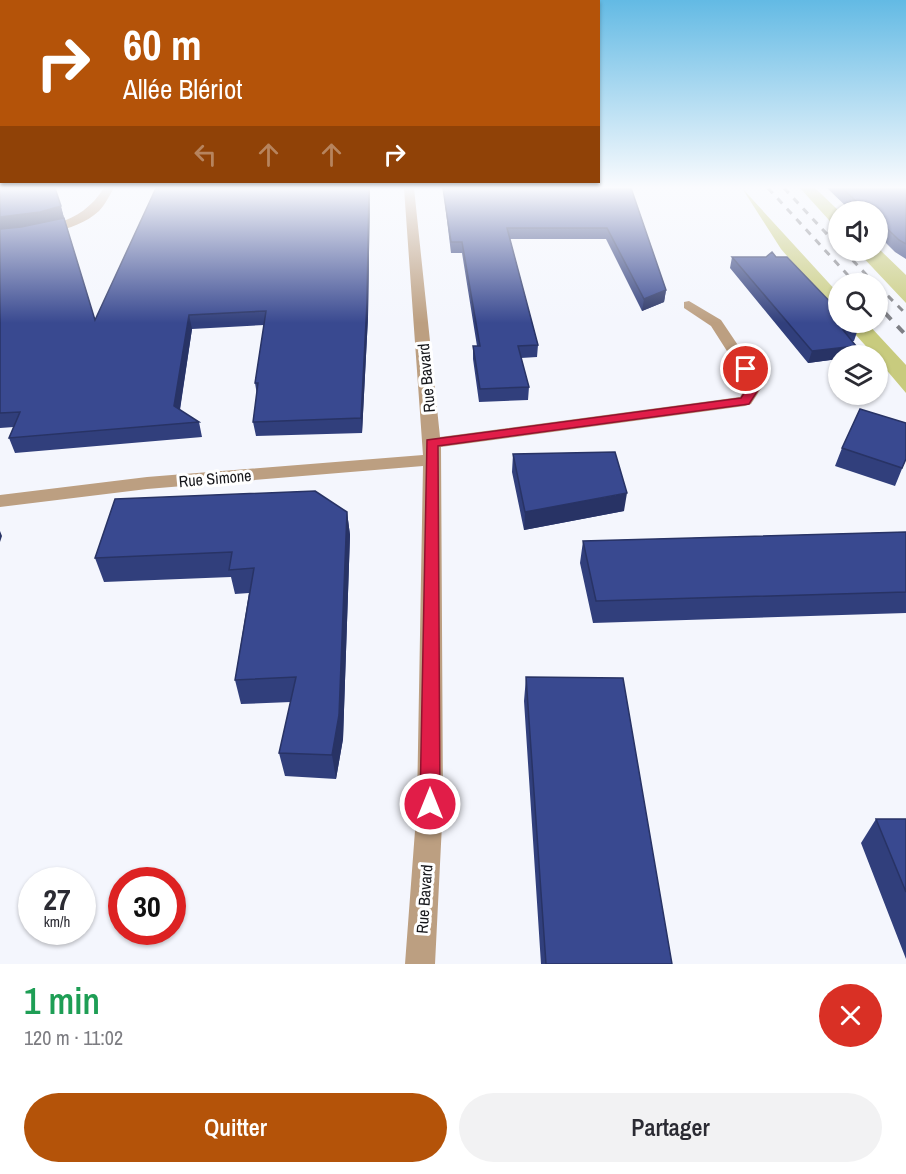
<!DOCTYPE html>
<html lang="fr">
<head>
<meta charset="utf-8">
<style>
	:root { --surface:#fff; --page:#f2f2f3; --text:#2b2b33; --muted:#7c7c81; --accent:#b45309 }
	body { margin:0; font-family:"Archivo Narrow",sans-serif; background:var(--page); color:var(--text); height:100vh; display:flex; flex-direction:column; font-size:22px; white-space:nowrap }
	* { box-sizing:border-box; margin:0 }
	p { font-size:20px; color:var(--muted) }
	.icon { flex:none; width:33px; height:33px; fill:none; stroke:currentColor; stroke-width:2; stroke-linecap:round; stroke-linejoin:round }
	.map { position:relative; height:964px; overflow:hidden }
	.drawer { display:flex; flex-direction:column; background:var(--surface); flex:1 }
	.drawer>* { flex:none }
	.guide { position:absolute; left:0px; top:0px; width:600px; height:183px; box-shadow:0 2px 4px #0004; background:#b45309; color:#fff; overflow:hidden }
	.buttons { position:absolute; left:828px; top:201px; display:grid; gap:12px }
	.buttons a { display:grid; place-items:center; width:60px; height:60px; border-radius:50%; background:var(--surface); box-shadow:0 2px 4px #0004; font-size:30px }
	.speed { position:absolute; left:18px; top:867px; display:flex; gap:12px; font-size:30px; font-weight:700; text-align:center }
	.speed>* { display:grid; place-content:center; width:78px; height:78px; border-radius:50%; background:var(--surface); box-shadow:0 2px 4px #0004; line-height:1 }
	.speed small { font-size:15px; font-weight:400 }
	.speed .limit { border:9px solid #d22; background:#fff; color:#111 }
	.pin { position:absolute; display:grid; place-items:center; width:51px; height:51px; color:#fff; margin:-26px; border:3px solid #fff; border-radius:50%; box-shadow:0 2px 6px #0007 }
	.me { position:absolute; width:66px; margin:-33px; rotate:0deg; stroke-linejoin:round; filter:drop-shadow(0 0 4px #0008) }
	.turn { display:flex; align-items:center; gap:21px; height:126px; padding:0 24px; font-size:27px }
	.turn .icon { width:78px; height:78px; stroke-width:2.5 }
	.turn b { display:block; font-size:42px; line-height:51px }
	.lanes { display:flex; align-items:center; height:57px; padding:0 24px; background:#0003; justify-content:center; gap:30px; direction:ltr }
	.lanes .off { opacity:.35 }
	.round { display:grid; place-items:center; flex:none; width:63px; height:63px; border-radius:32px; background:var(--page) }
	.summary { display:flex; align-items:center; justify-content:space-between; height:102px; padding:0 24px }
	h1 { font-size:36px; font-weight:600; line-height:45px; color:#1e9e55 }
	.primary-button { display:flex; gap:12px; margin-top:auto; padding:12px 24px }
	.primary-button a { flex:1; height:69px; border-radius:36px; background:var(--accent); color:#fff; font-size:24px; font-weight:600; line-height:69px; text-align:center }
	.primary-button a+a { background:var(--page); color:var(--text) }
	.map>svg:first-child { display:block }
	.green { fill:#c8cb7e }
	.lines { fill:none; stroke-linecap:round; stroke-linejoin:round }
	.street { fill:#bc9f81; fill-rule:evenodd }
	.rail-far1 { stroke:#7e7f85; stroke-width:3; stroke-dasharray:7 7; stroke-linecap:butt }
	.rail { stroke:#7e7f85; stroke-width:4; stroke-dasharray:9 9; stroke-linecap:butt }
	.wall { fill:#313f7c }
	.shaded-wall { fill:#283365 }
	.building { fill:#394990; stroke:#283365; stroke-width:1.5 }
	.route { fill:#e11d48; stroke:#92132f; stroke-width:1.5 }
	.labels { text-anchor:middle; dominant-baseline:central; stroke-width:6; stroke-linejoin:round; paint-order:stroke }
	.street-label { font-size:16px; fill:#17181c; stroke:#fff }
</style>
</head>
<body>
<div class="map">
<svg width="906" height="964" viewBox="0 0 906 964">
	<rect width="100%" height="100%" fill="#f4f6fd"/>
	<path class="green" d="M 742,188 L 838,293 L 838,315 L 781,249 Z
		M 800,188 L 815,188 L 839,211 L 838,230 Z
		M 878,248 L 906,275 L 906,303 L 857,251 L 878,250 Z
		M 845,323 L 867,323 L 906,365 L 906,393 L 878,360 L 878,356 L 874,355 Z"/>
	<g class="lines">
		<path class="street" d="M 104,188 L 114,188 C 109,196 105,205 99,211 C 74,234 31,235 0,240 L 0,232 C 42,227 79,227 104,188 Z
			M 404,188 L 414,188 L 440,437 L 740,397 L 748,384 L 711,326 L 684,308 L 684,302 L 689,301 L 721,320 L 764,384 L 751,404 L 745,406 L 441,447 L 443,804 L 435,964 L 405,964 L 417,804 L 423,466 L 147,489 L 0,507 L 0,495 L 147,477 L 423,455 Z"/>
		<path class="rail-far1" d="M 768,188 L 856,284
			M 784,188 L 838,246
			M 843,250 L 875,284
			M 878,286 L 906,314
			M 878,305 L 887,314"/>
		<path class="rail" d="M 885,313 L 906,335"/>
	</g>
	<path class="wall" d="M 0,188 L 55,188 L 95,320 L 370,188 L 368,317 L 362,433 L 256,436 L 253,422 L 257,395 L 255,383 L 264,325 L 192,329 L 180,410 L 199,422 L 202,437 L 15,453 L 9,438 L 14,427 L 0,428 Z
		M 443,188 L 631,188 L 666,290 L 664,302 L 642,311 L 606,239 L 510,239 L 538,345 L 537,357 L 521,358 L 529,387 L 528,400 L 479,402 L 473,359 L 473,346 L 477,346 L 462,253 L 451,253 Z
		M 827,188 L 906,188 L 906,259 L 895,252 L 878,235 L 878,212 L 852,212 Z
		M 732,257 L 858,329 L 854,341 L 852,341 L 838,356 L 838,359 L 808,363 L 730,268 Z
		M 842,448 L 906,459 L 895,486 L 835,466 Z
		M 513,454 L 624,511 L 524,530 L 512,472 Z
		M 347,512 L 350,535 L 343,739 L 336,779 L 285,776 L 279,753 L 291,702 L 241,704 L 235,680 L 249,593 L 235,594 L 231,577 L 104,582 L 95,558 Z
		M 906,532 L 906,613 L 593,623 L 580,563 L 583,541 Z
		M 526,677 L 672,964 L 541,964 L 524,701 Z
		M 876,819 L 906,819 L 906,959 L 861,843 Z"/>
	<path class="shaded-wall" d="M 370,188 L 368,317 L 362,433 L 361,418 Z
		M 61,206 L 64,218 L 44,224 L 0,230 L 0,217 Z
		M 666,290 L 664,302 L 642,311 L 644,299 Z
		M 189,315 L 192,329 L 178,421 L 174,406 Z
		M 856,346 L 853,356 L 838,356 L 838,359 L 808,363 L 812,351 Z
		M 627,493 L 624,511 L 524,530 L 525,512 Z
		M 347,512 L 350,535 L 343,739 L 336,779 L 332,755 Z
		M 0,531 L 2,536 L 0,542 Z"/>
	<path class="building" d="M 0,188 L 55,188 L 61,206 L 40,212 L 0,217 Z
		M 156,188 L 369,188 L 367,303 L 361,418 L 253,422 L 258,383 L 255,383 L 266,311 L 189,315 L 174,406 L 199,422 L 9,438 L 20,412 L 0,413 L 0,229 L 21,227 L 64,218 L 95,320 Z
		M 443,188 L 631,188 L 666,290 L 644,299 L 607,228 L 507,228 L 538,345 L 518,346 L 529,387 L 480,389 L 473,346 L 480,346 L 462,242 L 451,242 Z
		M 842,188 L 906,188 L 906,244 L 899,240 L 878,220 L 878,212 L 868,212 Z
		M 772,252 L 776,257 L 787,257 L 838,310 L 838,322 L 851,322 L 858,329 L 843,330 L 856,346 L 812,351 L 732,257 L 766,257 Z
		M 860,409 L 906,423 L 906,459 L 902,468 L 842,448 Z
		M 615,452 L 627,493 L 525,512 L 513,454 Z
		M 315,491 L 347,512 L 339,715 L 332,755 L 279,753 L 296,677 L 235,680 L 254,568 L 229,570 L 232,552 L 95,558 L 115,499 Z
		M 906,532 L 906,592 L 596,601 L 583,541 Z
		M 526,677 L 623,678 L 672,964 L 546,964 Z
		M 876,819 L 906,819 L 906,892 Z"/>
	<linearGradient id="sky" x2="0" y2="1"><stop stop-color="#63bae4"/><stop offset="0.58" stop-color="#fafbfe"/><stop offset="1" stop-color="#fafbfe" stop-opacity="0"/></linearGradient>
	<rect width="906" height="323" fill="url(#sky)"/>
	<path class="route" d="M 746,365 L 750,366 L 762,384 L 749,404 L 438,446 L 440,804 L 437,810 L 430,813 L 423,810 L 420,804 L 427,440 L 741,398 L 750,384 L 740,369 Z"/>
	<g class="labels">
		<g class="street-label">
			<text transform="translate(426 378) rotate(-95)">Rue Bavard</text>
			<text transform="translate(215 478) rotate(-5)">Rue Simone</text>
			<text transform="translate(424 899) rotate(-86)">Rue Bavard</text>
		</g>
	</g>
</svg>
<div class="buttons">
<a><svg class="icon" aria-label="sound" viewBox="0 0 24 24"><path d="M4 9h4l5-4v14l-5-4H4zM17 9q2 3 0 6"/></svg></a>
<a><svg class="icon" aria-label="search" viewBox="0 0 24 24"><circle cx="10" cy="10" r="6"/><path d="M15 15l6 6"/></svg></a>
<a><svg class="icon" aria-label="layers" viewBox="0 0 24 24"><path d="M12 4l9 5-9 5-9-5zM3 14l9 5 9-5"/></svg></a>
</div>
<div class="speed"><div>27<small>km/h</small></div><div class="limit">30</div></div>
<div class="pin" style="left:746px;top:369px;background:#d93025"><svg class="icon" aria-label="arrive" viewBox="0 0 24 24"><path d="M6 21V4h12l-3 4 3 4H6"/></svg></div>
<svg class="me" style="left:430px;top:804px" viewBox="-20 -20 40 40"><circle r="17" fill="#e11d48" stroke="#fff" stroke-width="3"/><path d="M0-11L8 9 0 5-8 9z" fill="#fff"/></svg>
<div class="guide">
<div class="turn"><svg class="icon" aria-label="right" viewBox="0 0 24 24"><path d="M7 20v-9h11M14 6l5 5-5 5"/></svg><div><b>60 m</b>Allée Blériot</div></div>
<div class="lanes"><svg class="icon off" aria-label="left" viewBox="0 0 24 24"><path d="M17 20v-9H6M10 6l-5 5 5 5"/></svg><svg class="icon off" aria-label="ahead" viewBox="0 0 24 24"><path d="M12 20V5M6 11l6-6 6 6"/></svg><svg class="icon off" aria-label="ahead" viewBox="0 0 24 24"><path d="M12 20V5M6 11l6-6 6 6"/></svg><svg class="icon" aria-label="right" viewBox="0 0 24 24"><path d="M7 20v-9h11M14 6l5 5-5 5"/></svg></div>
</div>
</div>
<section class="drawer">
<div class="summary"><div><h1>1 min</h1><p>120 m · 11:02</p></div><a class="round" style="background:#d93025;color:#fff"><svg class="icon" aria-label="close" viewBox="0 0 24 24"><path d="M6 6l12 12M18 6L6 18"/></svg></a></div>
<div class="primary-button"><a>Quitter</a><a>Partager</a></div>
</section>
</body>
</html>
